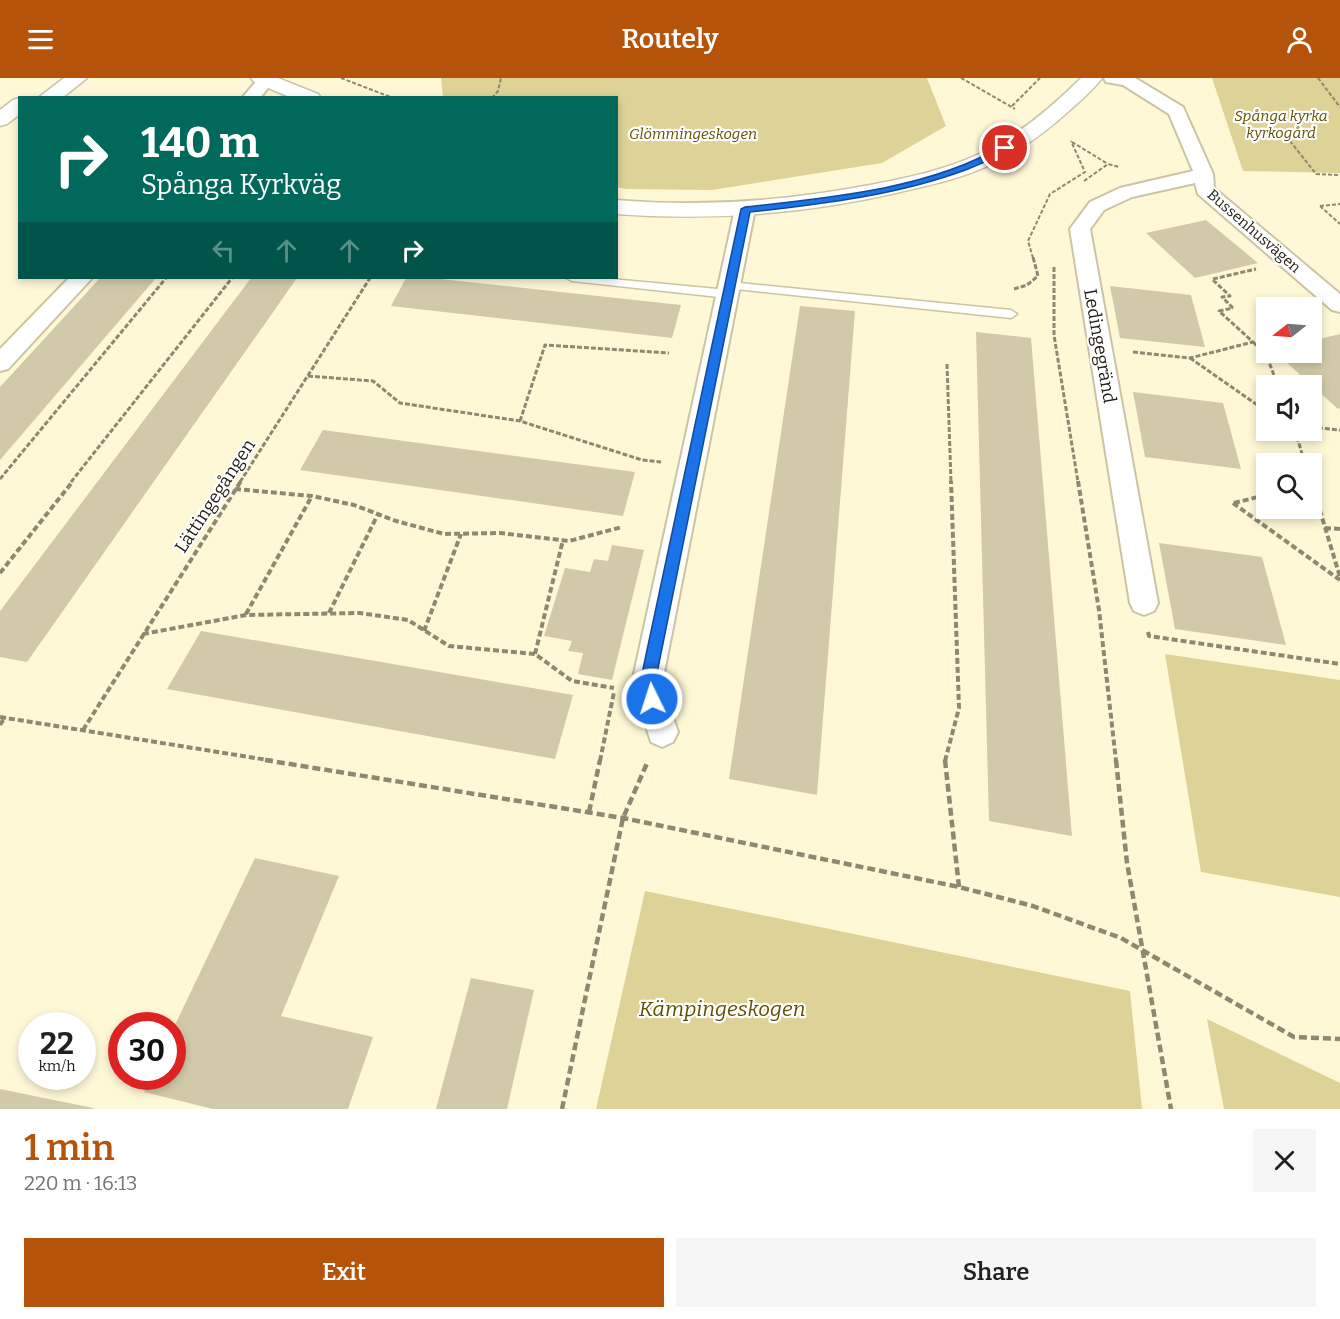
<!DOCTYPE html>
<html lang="en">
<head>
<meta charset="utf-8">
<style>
	:root { --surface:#fff; --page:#f6f6f6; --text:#202124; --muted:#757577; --accent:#b45309 }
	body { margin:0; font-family:Bitter,serif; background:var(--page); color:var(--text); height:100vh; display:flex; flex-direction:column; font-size:22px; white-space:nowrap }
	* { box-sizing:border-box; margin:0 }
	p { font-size:20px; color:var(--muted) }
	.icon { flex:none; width:33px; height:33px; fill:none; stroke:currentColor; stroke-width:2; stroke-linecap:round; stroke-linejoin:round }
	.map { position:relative; height:1031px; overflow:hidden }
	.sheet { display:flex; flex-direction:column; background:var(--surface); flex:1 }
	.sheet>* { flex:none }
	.guide { position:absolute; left:18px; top:18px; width:600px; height:183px; border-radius:0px; box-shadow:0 3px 9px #0003; background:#00695c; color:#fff; overflow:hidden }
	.needle { width:39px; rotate:253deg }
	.controls { position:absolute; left:1256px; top:219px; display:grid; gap:12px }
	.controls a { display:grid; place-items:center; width:66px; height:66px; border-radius:0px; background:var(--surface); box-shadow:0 3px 9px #0003; font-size:30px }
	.speed { position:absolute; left:18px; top:934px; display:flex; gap:12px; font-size:30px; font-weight:700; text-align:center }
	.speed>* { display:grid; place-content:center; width:78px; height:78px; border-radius:50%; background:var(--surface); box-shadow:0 3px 9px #0003; line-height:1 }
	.speed small { font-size:15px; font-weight:400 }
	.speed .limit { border:9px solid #d22; background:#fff; color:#111 }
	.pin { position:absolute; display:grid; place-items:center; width:51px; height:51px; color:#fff; margin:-26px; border:3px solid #fff; border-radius:50%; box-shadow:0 2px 6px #0007 }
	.me { position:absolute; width:66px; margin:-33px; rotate:356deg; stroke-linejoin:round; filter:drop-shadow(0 0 4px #0008) }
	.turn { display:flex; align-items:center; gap:21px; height:126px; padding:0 24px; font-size:27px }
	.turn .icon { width:78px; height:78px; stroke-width:2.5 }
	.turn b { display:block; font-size:42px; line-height:51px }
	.lanes { display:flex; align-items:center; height:57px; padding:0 24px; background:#0003; justify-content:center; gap:30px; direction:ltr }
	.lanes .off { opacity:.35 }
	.round { display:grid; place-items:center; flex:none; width:63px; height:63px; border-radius:0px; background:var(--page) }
	.head { display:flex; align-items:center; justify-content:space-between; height:102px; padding:0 24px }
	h1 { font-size:36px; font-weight:600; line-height:45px; color:var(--accent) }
	.cta { display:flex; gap:12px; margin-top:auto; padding:12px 24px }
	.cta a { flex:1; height:69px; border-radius:0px; background:var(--accent); color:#fff; font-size:24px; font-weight:600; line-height:69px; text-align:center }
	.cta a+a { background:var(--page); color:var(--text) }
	header { display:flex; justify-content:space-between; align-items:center; height:78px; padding:0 24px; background:var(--accent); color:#fff; font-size:27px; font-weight:600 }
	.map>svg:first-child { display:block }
	.green { fill:#dfd296 }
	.building { fill:#d1caaa }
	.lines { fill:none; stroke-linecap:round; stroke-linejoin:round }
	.service-casing { stroke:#cbc4a4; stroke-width:3 }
	.minor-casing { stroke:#cbc4a4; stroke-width:4 }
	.tertiary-casing { stroke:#cbc4a4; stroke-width:3 }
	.path-far3 { stroke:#8d8872; stroke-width:2; stroke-dasharray:4 2; stroke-linecap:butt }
	.path-far2 { stroke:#8d8872; stroke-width:3; stroke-dasharray:5 2; stroke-linecap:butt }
	.path-far1 { stroke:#8d8872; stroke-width:4; stroke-dasharray:6 3; stroke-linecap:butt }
	.path { stroke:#8d8872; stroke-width:4.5; stroke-dasharray:8 4; stroke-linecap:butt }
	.service { fill:#fff; fill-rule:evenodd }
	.minor { fill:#fff; fill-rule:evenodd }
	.tertiary { fill:#fff; fill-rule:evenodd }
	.route { fill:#1a73e8; stroke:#114b97; stroke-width:1.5 }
	.labels { text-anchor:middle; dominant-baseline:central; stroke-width:4.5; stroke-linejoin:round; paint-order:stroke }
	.far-park-label { font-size:15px; font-style:italic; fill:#5f5001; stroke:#fff }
	.far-street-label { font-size:15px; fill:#232115; stroke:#fff }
	.street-label { font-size:18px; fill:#232115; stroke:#fff }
	.near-park-label { font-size:21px; font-style:italic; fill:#5f5001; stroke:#fff }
</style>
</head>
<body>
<header><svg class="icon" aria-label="menu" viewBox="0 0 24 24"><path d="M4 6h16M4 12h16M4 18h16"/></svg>Routely<svg class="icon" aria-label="person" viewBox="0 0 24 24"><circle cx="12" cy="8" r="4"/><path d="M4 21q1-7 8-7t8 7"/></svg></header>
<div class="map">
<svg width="1340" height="1031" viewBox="0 0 1340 1031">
	<rect width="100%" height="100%" fill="#fff8d7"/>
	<path class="green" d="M 441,0 L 927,0 L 946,48 L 882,85 L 712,112 L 626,111 L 617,109 L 616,20 L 443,19 Z
		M 1212,0 L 1340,0 L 1340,95 L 1243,93 Z
		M 1165,576 L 1340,602 L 1340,819 L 1201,794 Z
		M 645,813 L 1130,913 L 1142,1031 L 596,1031 Z
		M 1207,941 L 1340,1005 L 1340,1031 L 1224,1031 Z"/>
	<path class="building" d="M 1206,142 L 1258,185 L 1195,200 L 1146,155 Z
		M 100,200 L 156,200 L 0,382 L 0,309 Z
		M 251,200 L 297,200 L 27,584 L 0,579 L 0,533 Z
		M 406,200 L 431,200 L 681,227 L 672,260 L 391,228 Z
		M 1110,208 L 1191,217 L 1205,269 L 1120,260 Z
		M 800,228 L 855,233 L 817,717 L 729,701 Z
		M 976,254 L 1031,260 L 1072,758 L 989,743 Z
		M 1340,256 L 1340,330 L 1338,331 L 1275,274 L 1311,274 L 1311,263 Z
		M 1133,314 L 1223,325 L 1241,391 L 1145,379 Z
		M 323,352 L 635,394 L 623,438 L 300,392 Z
		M 1159,465 L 1262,479 L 1286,567 L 1175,551 Z
		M 612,467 L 644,472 L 612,602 L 578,596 L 583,575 L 568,573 L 572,563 L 544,558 L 565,490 L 590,494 L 594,481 L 608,483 Z
		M 201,553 L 573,617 L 555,681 L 167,611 Z
		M 255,780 L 339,798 L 281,938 L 373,959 L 348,1031 L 213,1031 L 144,1014 L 151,999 L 172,999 L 172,953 Z
		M 471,900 L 534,912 L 507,1031 L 436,1031 Z
		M 0,1011 L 93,1030 L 93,1031 L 0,1031 Z"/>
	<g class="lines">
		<g class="service-casing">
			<path id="service" d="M 566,200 L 601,200 L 728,212 L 734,216 L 728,220 L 572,203 Z
				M 730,204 L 1011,232 L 1017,236 L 1011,240 L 726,210 L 726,206 Z"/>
		</g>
		<g class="minor-casing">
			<path id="minor" d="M 259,0 L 276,0 L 260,20 L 242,20 Z
				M 1104,0 L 1135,0 L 1183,29 L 1213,96 L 1214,110 L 1340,216 L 1340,234 L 1332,232 L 1198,116 L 1195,105 L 1132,119 L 1104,132 L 1090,151 L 1158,525 L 1154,533 L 1144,537 L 1134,533 L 1130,525 L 1070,151 L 1090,124 L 1120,110 L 1193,93 L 1169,36 L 1123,7 L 1106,4 Z
				M 745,125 L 752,127 L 755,131 L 662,605 L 678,654 L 673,664 L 662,669 L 651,664 L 632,605 L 735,131 L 738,127 Z
				M 69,200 L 92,200 L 8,291 L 0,293 L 0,271 Z"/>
		</g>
		<g class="tertiary-casing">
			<path id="tertiary" d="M 64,0 L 87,0 L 62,20 L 38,20 Z
				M 251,0 L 278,0 L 318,16 L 321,20 L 292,20 L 254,4 Z
				M 1081,0 L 1102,0 C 1093,12 1081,22 1070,32 C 1048,52 1023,71 996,84 C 965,100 930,107 896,115 C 804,136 711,143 616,136 L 616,122 C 702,129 786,123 870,107 C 907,100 945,92 979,76 C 1018,58 1051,30 1081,0 Z
				M 20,20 L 20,36 L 7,46 L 0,48 L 0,32 L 13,22 Z"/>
		</g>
		<path class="path-far3" d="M 341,0 L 393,20
			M 961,0 L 1015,31
			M 1318,0 L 1340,29
			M 492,20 L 498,13 L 501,0
			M 1012,28 L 1040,0
			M 1290,63 L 1316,96 L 1340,97
			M 1072,64 L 1108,86
			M 1084,103 L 1108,86 L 1119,89
			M 1320,128 L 1340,146
			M 1320,128 L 1340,126
			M 1033,180 L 1028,163 L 1050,116 L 1085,94 L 1071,63"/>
		<path class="path-far2" d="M 1054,189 L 1054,257 L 1078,404
			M 1213,201 L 1256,191
			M 1213,202 L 1230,218 L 1222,219 L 1233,230
			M 1014,211 L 1027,207 L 1038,198 L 1033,179
			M 1253,264 L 1266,276 L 1278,308
			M 1133,274 L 1190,280 L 1253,264 L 1219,233 L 1233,230
			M 1190,280 L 1266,333
			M 947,286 L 951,404
			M 308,298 L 373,303 L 400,325 L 520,343 L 642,382 L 661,384
			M 520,343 L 545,267 L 669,275
			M 1311,349 L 1340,352
			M 1295,352 L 1305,386
			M 0,401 L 166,200
			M 71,404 L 232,200
			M 240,404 L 370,200"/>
		<path class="path-far1" d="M 1078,403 L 1099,532 L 1116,683
			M 1312,406 L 1340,499
			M 235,411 L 312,418 L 354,427 L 396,443 L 444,456 L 500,455 L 569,463 L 622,449
			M 1233,425 L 1340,502
			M 1234,425 L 1266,417
			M 1325,450 L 1340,451
			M 0,495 L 73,403
			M 329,535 L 378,436
			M 246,536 L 312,418
			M 424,553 L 461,456
			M 1148,554 L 1149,558 L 1340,586
			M 143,556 L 246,537 L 360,535 L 408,542 L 449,568 L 535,576 L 572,603 L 614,610
			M 535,576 L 563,462
			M 0,639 L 274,683
			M 0,647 L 5,639
			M 83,652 L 241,403
			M 600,683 L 614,614
			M 945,683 L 959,630 L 951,403"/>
		<path class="path" d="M 265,682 L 623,740 L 959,809 L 1033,828 L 1121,860 L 1294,959 L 1340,961
			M 945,682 L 959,809
			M 1116,682 L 1127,785 L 1171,1031
			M 589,734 L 600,682
			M 562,1031 L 623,740 L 648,683"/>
		<use href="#service" class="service"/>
		<use href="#minor" class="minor"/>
		<use href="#tertiary" class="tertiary"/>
	</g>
	<path class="route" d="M 1002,68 L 1009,70 C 998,80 982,85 968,91 C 899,117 823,126 750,134 L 655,605 L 659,621 L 657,626 L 652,628 L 647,626 L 640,605 L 741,131 L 745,129 C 827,120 930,111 1002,68 Z"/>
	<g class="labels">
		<g class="far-park-label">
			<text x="1281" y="38">Spånga kyrka<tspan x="1281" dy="17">kyrkogård</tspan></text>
			<text x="693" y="56">Glömmingeskogen</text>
		</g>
		<g class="far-street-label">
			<text transform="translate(1254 153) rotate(41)">Bussenhusvägen</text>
		</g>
		<g class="street-label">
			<text transform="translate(1100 268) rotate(80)">Ledingegränd</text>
			<text transform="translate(215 418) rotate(-57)">Lättingegången</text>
		</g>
		<g class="near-park-label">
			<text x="722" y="931">Kämpingeskogen</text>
		</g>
	</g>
</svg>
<div class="controls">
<a><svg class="needle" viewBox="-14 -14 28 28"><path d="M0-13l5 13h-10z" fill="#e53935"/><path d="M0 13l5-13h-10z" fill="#757577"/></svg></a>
<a><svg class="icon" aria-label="sound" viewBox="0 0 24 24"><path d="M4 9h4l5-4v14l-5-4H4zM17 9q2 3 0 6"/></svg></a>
<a><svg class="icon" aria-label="search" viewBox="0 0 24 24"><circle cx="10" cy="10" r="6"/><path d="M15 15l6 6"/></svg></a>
</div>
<div class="speed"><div>22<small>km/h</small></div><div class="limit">30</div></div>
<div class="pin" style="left:1005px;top:70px;background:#d93025"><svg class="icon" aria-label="arrive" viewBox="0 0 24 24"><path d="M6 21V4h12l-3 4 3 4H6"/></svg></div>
<svg class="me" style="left:652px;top:621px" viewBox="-20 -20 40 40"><circle r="17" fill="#1a73e8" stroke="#fff" stroke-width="3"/><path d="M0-11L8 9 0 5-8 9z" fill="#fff"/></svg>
<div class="guide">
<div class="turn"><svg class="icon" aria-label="right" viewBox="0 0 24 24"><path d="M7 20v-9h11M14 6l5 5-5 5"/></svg><div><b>140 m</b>Spånga Kyrkväg</div></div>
<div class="lanes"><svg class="icon off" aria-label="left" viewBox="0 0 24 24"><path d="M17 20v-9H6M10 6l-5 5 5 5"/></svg><svg class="icon off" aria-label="ahead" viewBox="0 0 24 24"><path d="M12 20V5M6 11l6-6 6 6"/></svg><svg class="icon off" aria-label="ahead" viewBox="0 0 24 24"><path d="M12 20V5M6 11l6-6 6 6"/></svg><svg class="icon" aria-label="right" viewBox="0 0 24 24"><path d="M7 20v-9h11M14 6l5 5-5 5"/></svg></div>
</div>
</div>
<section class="sheet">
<div class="head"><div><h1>1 min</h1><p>220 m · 16:13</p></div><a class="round"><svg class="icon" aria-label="close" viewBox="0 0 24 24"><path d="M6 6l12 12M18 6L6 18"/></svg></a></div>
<div class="cta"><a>Exit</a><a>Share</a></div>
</section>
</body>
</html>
